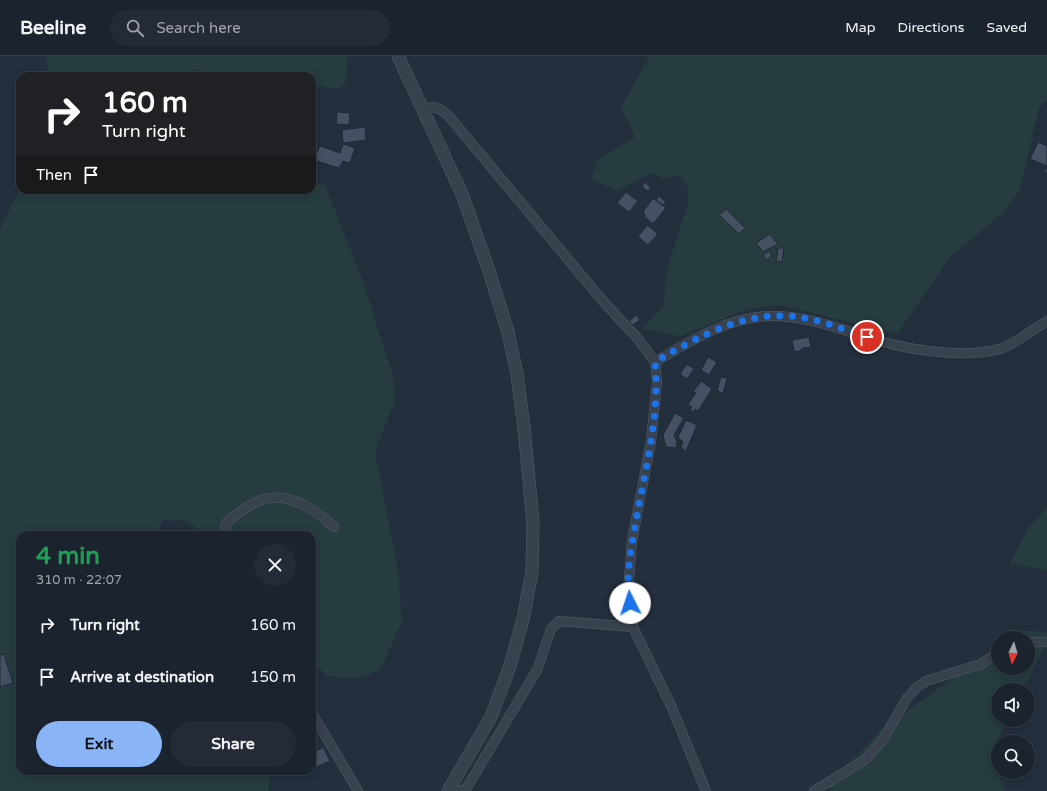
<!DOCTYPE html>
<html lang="en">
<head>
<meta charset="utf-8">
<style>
	:root { --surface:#1b232e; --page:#242b36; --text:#f1f3f6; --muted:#a0a4aa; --line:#39404a; --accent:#8ab4f8 }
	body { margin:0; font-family:"Varela Round",sans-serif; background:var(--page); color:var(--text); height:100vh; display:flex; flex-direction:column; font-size:15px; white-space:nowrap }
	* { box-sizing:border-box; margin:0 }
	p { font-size:13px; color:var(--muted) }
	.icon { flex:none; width:22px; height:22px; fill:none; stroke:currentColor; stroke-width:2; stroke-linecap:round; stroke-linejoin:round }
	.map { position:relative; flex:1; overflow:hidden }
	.side { position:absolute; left:16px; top:475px; width:300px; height:244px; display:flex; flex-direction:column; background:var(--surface); border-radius:12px; box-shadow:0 2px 10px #0003,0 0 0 1px var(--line) }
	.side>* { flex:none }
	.guide { position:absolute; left:16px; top:16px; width:300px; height:122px; border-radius:12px; box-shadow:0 2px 10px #0003,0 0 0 1px var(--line); background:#202124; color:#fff; overflow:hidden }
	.needle { width:26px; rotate:185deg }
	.controls { position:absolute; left:991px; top:575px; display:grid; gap:8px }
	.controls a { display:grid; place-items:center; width:44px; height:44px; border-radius:50%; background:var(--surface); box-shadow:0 2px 10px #0003,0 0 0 1px var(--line); font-size:20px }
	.pin { position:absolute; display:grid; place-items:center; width:34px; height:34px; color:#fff; margin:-17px; border:2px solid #fff; border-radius:50%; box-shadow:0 1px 4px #0007 }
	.me { position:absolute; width:44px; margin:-22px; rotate:356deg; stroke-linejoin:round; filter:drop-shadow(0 0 3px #0008) }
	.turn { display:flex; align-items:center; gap:14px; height:84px; padding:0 20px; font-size:18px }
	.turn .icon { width:52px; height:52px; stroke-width:2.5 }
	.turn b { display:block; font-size:28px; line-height:34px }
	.then { display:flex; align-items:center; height:38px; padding:0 20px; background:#0003; gap:8px; font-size:15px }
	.round { display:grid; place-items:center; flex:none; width:42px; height:42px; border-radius:21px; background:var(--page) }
	.overview { display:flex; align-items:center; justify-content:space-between; height:68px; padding:0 20px }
	h1 { font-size:24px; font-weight:800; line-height:30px; color:#1e9e55 }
	.cta { display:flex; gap:8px; margin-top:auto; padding:8px 20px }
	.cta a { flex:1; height:46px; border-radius:24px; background:var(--accent); color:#111; font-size:16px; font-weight:800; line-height:46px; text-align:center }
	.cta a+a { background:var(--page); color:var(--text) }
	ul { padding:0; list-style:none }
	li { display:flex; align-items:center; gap:12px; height:52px; padding:0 20px }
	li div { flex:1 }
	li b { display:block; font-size:15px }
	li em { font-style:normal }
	header { display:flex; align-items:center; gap:24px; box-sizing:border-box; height:56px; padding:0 20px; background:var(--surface); border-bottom:1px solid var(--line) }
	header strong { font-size:19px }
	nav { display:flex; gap:22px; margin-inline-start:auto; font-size:14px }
	.search { width:280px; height:36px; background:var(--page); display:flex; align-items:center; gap:10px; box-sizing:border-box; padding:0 14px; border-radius:22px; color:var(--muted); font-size:15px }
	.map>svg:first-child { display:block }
	.green { fill:#263c3f }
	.building { fill:#455162; stroke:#1f2835 }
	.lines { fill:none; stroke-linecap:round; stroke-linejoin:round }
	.minor-casing { stroke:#565f6c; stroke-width:10 }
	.tertiary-casing { stroke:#565f6c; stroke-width:13 }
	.minor { stroke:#38414e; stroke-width:9 }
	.tertiary { stroke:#38414e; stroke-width:12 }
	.route { stroke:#1a73e8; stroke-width:7; stroke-dasharray:0 12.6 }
</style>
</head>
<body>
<header>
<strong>Beeline</strong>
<div class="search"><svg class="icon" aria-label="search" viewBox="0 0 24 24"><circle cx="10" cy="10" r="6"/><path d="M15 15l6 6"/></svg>Search here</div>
<nav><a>Map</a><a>Directions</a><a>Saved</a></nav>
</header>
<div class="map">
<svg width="1047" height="735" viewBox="0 0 1047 735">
	<rect width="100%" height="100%" fill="#242f3e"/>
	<path class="green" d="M 44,0 L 348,0 L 345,28 L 337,33 L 312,29 L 312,20 L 259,20 L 193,14 L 183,20 L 48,20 L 47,4 Z
		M 650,0 L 1047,0 L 1047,44 L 1039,51 L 1020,134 L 1003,157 L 950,201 L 897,278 L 780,249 L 747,253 L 680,280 L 642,273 L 664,249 L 666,216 L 689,145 L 687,128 L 678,119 L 664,123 L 652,117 L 617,135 L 591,123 L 597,105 L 635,81 L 621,51 Z
		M 312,125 L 325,129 L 363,225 L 392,317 L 395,345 L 377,389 L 376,402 L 398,514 L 402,565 L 381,613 L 366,620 L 349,622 L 327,620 L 312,607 L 312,479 L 207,479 L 186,465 L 164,463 L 154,479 L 20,479 L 20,715 L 269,715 L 269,735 L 0,735 L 0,174 L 20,131 L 20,134 L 312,134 Z
		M 1047,452 L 1047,514 L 1010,507 L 1029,471 Z
		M 1011,573 L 1047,576 L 1047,586 L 1023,634 L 998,634 L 998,664 L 1008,664 L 991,697 L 1005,735 L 829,735 L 831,727 L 882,673 L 998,590 L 998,612 L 1028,612 L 1028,582 L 1004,582 Z"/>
	<path class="building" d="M 337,56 L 350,57 L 349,69 L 336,68 Z
		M 365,71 L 366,84 L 343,87 L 342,74 Z
		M 1038,86 L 1047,90 L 1047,117 L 1044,116 L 1047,110 L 1030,103 Z
		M 343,88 L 355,92 L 350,107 L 343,105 L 339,112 L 313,104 L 320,90 L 340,97 Z
		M 645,126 L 651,132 L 647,135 L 642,130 Z
		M 626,136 L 638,145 L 629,156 L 617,147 Z
		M 659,140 L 666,146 L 663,149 L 656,144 Z
		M 653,142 L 666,152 L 653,168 L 644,160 L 645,158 L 643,156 Z
		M 726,153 L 745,172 L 739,178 L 719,159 Z
		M 647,169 L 658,178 L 648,189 L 638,181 Z
		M 770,178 L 778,188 L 763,196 L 756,187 Z
		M 778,192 L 784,192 L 782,206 L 776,205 Z
		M 769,195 L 772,200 L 766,204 L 763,199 Z
		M 636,259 L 640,264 L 633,269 L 629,265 Z
		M 809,281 L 811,291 L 803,292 L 800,294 L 800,296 L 794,295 L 792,284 Z
		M 708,301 L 717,306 L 709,319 L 701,314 Z
		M 687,308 L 694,313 L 687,323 L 680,318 Z
		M 721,321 L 727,322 L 723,337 L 717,335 Z
		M 701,325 L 712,333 L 698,355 L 695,353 L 693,356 L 690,354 L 692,351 L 688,348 L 696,337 L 693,336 Z
		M 675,357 L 684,362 L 674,379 L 677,386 L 676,392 L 666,391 L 663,379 Z
		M 686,364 L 697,369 L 686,395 L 681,392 L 683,386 L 678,381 Z
		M 4,598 L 13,627 L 0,631 L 0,599 Z
		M 312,691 L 317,695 L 323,691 L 330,705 L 312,713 Z"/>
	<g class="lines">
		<g class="minor-casing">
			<path id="minor" d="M 422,54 C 434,49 438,51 448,59 L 601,243 L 638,283 L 655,306 L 657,325 L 651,385 L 632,485 L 628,535 L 633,571 L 672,652 L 706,735
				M 655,306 C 688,286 731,259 772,260 C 810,260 844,275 880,285 C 914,295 966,302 1000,293 C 1012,290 1035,272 1047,265
				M 224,479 L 226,467 C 237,458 251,446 265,443 C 290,436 317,455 334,471
				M 1028,586 L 1047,586
				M 312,657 L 358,735
				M 459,735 L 466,733 L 537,614 L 551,573 L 559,565 L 633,571
				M 814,735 L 866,703 L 882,685 L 907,642 L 916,632 L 926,625 L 981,608 L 998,597"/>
		</g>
		<g class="tertiary-casing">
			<path id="tertiary" d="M 398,0 L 462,138 L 489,215 L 508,276 L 517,318 L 524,372 L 533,467 L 532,516 L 523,563 L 510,610 L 491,661 L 448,735"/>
		</g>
		<use href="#minor" class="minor"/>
		<use href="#tertiary" class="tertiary"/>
	</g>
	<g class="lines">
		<path class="route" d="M 630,547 C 625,519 632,487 637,459 C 646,410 660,357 655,306 C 702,278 753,250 809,263 C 829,267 848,275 867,281"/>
	</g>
</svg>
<div class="controls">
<a><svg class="needle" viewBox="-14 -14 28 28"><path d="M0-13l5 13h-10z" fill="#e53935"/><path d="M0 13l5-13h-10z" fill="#a0a4aa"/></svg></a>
<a><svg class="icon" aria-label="sound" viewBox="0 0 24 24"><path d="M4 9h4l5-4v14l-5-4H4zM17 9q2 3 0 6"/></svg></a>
<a><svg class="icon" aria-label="search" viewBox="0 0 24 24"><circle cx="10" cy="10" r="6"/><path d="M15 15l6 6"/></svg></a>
</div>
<div class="pin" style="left:867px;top:281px;background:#d93025"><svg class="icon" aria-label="arrive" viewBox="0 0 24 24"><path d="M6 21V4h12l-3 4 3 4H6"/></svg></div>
<svg class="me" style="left:630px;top:547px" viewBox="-20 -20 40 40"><circle r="19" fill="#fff"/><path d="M0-13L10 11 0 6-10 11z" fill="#1a73e8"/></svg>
<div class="guide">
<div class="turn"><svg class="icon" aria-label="right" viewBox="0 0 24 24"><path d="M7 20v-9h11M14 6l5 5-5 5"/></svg><div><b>160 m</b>Turn right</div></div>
<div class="then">Then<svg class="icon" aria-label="arrive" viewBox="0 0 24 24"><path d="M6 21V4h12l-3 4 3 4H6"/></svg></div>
</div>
<section class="side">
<div class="overview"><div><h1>4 min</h1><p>310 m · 22:07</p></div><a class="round"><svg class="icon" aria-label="close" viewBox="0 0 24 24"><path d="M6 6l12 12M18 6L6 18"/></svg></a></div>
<ul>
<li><svg class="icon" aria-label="right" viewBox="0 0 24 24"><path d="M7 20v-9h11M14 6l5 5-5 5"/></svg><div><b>Turn right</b></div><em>160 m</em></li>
<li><svg class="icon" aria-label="arrive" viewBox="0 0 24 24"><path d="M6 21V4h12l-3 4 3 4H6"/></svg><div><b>Arrive at destination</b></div><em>150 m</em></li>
</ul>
<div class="cta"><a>Exit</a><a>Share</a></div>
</section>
</div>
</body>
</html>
